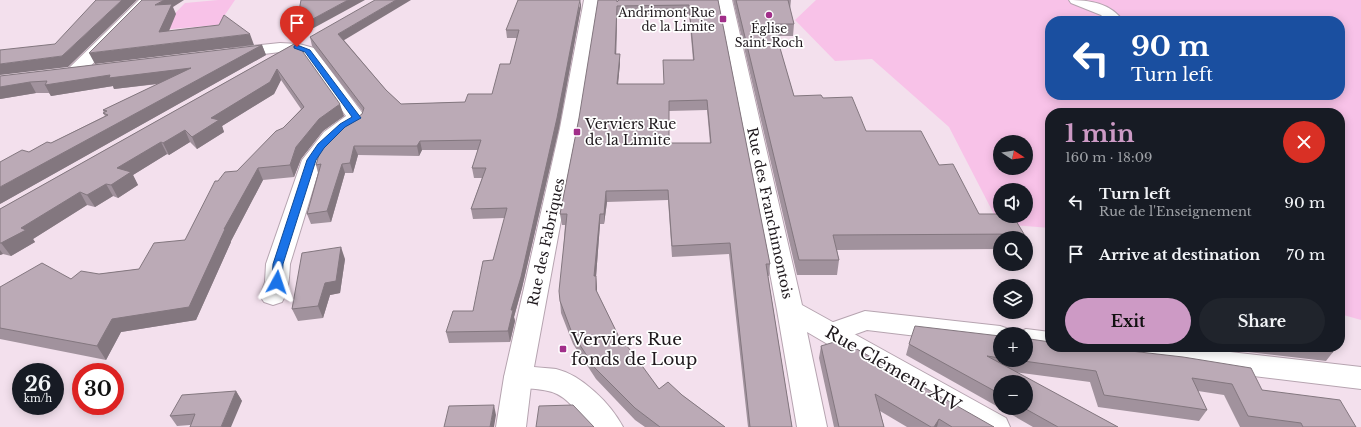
<!DOCTYPE html>
<html lang="en">
<head>
<meta charset="utf-8">
<style>
	:root { --surface:#171b24; --page:#20242c; --text:#f1f3f6; --muted:#9ea1a6; --accent:#cd9ac5 }
	body { margin:0; font-family:"Libre Baskerville",serif; background:var(--page); color:var(--text); height:100vh; display:flex; flex-direction:column; font-size:15px; white-space:nowrap }
	* { box-sizing:border-box; margin:0 }
	p { font-size:13px; color:var(--muted) }
	.icon { flex:none; width:22px; height:22px; fill:none; stroke:currentColor; stroke-width:2; stroke-linecap:round; stroke-linejoin:round }
	.map { position:relative; flex:1; overflow:hidden }
	.panel { position:absolute; left:1045px; top:108px; width:300px; height:244px; display:flex; flex-direction:column; background:var(--surface); border-radius:16px; box-shadow:0 2px 10px #0003 }
	.panel>* { flex:none }
	.top-card { position:absolute; left:1045px; top:16px; width:300px; height:84px; border-radius:16px; box-shadow:0 2px 10px #0003; background:#1a4fa0; color:#fff; overflow:hidden }
	.needle { width:26px; rotate:102deg }
	.tools { position:absolute; left:993px; top:135px; display:grid; gap:8px }
	.tools a { display:grid; place-items:center; width:40px; height:40px; border-radius:50%; background:var(--surface); box-shadow:0 2px 10px #0003; font-size:20px }
	.speed { position:absolute; left:12px; top:363px; display:flex; gap:8px; font-size:20px; font-weight:700; text-align:center }
	.speed>* { display:grid; place-content:center; width:52px; height:52px; border-radius:50%; background:var(--surface); box-shadow:0 2px 10px #0003; line-height:1 }
	.speed small { font-size:10px; font-weight:400 }
	.speed .limit { border:6px solid #d22; background:#fff; color:#111 }
	.pin { position:absolute; display:grid; place-items:center; width:34px; height:34px; color:#fff; margin:-41px -17px; border-radius:50% 50% 50% 0; rotate:-45deg; box-shadow:0 0 4px #0007 }
	.pin .icon { rotate:45deg }
	.me { position:absolute; width:44px; margin:-22px; rotate:5deg; stroke-linejoin:round; filter:drop-shadow(0 0 3px #0008) }
	.turn { display:flex; align-items:center; gap:14px; height:84px; padding:0 20px; font-size:18px }
	.turn .icon { width:52px; height:52px; stroke-width:2.5 }
	.turn b { display:block; font-size:28px; line-height:34px }
	.round { display:grid; place-items:center; flex:none; width:42px; height:42px; border-radius:21px; background:var(--page) }
	.head { display:flex; align-items:center; justify-content:space-between; height:68px; padding:0 20px }
	h1 { font-size:24px; font-weight:700; line-height:30px; color:var(--accent) }
	.action { display:flex; gap:8px; margin-top:auto; padding:8px 20px }
	.action a { flex:1; height:46px; border-radius:24px; background:var(--accent); color:#111; font-size:16px; font-weight:700; line-height:46px; text-align:center }
	.action a+a { background:var(--page); color:var(--text) }
	ul { padding:0; list-style:none }
	li { display:flex; align-items:center; gap:12px; height:52px; padding:0 20px }
	li div { flex:1 }
	li b { display:block; font-size:15px }
	li em { font-style:normal }
	.map>svg:first-child { display:block }
	.green { fill:#f8c2e8; fill-rule:evenodd }
	.lines { fill:none; stroke-linecap:round; stroke-linejoin:round }
	.minor-casing { stroke:#b6a4b0; stroke-width:2 }
	.tertiary-casing { stroke:#b6a4b0; stroke-width:2 }
	.minor { fill:#fff; fill-rule:evenodd }
	.tertiary { fill:#fff; fill-rule:evenodd }
	.wall { fill:#a1929d; fill-rule:evenodd }
	.shaded-wall { fill:#83777f }
	.building { fill:#bbaab6; stroke:#83777f; fill-rule:evenodd }
	.route { fill:#1a73e8; stroke:#114b97 }
	.poi-dot { fill:#a12e89; stroke:#fff; stroke-width:1.5 }
	.labels { text-anchor:middle; dominant-baseline:central; stroke-width:3.5; stroke-linejoin:round; paint-order:stroke }
	.far-poi-label { font-size:12px; fill:#1f191d; stroke:#fff; text-anchor:end }
	.poi-label { font-size:14px; fill:#1f191d; stroke:#fff; text-anchor:start }
	.street-label { font-size:14px; fill:#1f191d; stroke:#fff }
	.near-poi-label { font-size:17px; fill:#1f191d; stroke:#fff; text-anchor:start }
	.near-street-label { font-size:17px; fill:#1f191d; stroke:#fff }
</style>
</head>
<body>
<div class="map">
<svg width="1361" height="427" viewBox="0 0 1361 427">
	<rect width="100%" height="100%" fill="#f3e0ed"/>
	<path class="green" d="M 218,0 L 235,0 L 218,25 L 159,30 L 185,3 Z
		M 816,0 L 1361,0 L 1361,320 L 1340,314 L 1340,113 L 1050,113 L 1050,228 L 999,224 L 949,127 L 872,59 L 835,61 L 795,20 ZM 1050,21 L 1340,21 L 1340,95 L 1050,95 ZM 1000,142 L 1026,142 L 1026,168 L 1000,168 ZM 1000,190 L 1026,190 L 1026,216 L 1000,216 Z"/>
	<g class="lines">
		<g class="minor-casing">
			<path id="minor" d="M 139,0 L 154,0 L 80,77 L 74,78 L 68,77 L 66,73 L 68,69 Z
				M 1069,0 C 1089,0 1111,3 1123,21 L 1107,21 L 1101,15 L 1071,3 Z
				M 280,43 L 299,44 L 314,48 L 366,118 L 364,122 L 338,140 L 322,160 L 290,264 C 289,278 289,290 282,302 L 273,305 L 264,302 L 260,296 L 265,282 L 266,264 L 302,160 L 324,132 L 346,116 L 302,54 L 280,52 L 233,58 L 227,56 L 225,53 L 227,50 L 233,48 Z
				M 865,311 L 1000,326 L 1009,329 L 1012,334 L 1000,334 L 1000,346 L 867,330 L 831,343 L 822,340 L 818,333 L 822,326 Z
				M 1026,329 L 1050,332 L 1050,347 L 1061,347 L 1059,349 L 1050,352 L 1026,349 L 1026,334 L 1015,334 Z
				M 1083,347 L 1186,347 L 1361,367 L 1361,389 L 1096,357 L 1086,354 Z
				M 518,366 L 528,369 L 532,377 L 526,427 L 496,427 L 504,377 L 508,369 Z"/>
		</g>
		<g class="tertiary-casing">
			<path id="tertiary" d="M 584,0 L 598,0 L 578,128 L 534,367 C 541,368 549,368 556,369 C 582,375 611,404 623,427 L 590,427 C 579,414 566,394 548,391 C 535,388 521,389 508,385 L 504,377 L 560,128 Z
				M 718,0 L 732,0 L 802,305 L 1006,418 L 1010,427 L 969,427 L 807,332 L 827,427 L 797,427 L 777,310 Z"/>
		</g>
		<use href="#minor" class="minor"/>
		<use href="#tertiary" class="tertiary"/>
	</g>
	<path class="wall" d="M 718,0 L 770,264 L 769,276 L 768,276 L 792,427 L 748,427 L 729,254 L 672,257 L 668,200 L 607,202 L 604,224 L 600,224 L 596,277 L 597,292 L 619,337 L 659,389 L 682,395 L 725,427 L 645,427 L 635,420 L 596,379 L 573,344 L 561,313 L 560,301 L 565,225 L 562,225 L 560,214 L 579,118 L 618,2 ZM 689,14 L 693,60 L 664,84 L 618,84 L 620,63 L 616,54 L 617,15 ZM 707,110 L 710,143 L 669,143 L 669,111 Z
		M 733,0 L 791,0 L 790,10 L 794,24 L 793,36 L 776,36 L 794,96 L 823,98 L 866,131 L 939,165 L 979,214 L 1024,234 L 1022,238 L 1000,238 L 1000,249 L 837,250 L 839,260 L 837,275 L 797,275 Z
		M 581,7 L 559,128 L 522,288 L 514,317 L 515,321 L 510,342 L 449,343 L 446,332 L 473,311 L 493,260 L 505,218 L 473,219 L 471,209 L 482,178 L 474,178 L 472,168 L 478,150 L 422,150 L 419,156 L 358,155 L 353,173 L 345,173 L 331,222 L 311,224 L 307,214 L 318,173 L 316,165 L 362,114 L 363,112 L 312,46 L 310,37 L 344,40 L 386,90 L 401,104 L 465,102 L 492,94 L 510,64 L 517,38 L 507,38 L 506,30 Z
		M 294,44 L 344,116 L 323,131 L 301,159 L 294,177 L 263,180 L 231,241 L 231,242 L 196,320 L 121,332 L 106,360 L 0,339 L 0,287 L 71,279 L 99,274 L 139,269 L 185,240 L 218,181 L 237,171 L 283,128 L 301,109 L 281,80 L 274,94 L 222,126 L 224,132 L 197,149 L 190,142 L 169,155 L 167,154 L 133,175 L 138,185 L 118,198 L 113,196 L 95,207 L 87,205 L 33,239 L 35,242 L 11,256 L 3,254 L 0,255 L 0,209 Z
		M 262,45 L 266,55 L 0,204 L 29,152 L 51,143 L 105,116 L 103,113 L 104,113 L 103,110 L 158,84 L 114,89 L 113,86 L 51,96 L 49,93 L 36,93 L 0,99 L 0,76 Z
		M 345,259 L 340,293 L 330,295 L 323,318 L 298,321 L 292,309 Z
		M 1000,336 L 1000,360 L 1026,360 L 1030,339 L 1262,390 L 1356,427 L 1240,427 L 1224,395 L 1198,391 L 1207,410 L 1199,421 L 1098,407 L 1090,382 L 1015,372 L 1118,427 L 1033,427 L 1000,408 L 1026,408 L 1000,382 L 1000,408 L 906,355 L 909,344 Z
		M 821,346 L 994,427 L 907,427 L 880,411 L 884,427 L 834,427 L 819,358 Z
		M 1229,347 L 1330,347 L 1333,352 L 1326,361 L 1231,350 Z
		M 236,391 L 242,401 L 190,425 L 177,426 L 170,416 Z"/>
	<path class="shaded-wall" d="M 122,0 L 137,0 L 68,67 L 0,75 L 0,64 L 62,56 Z
		M 164,0 L 184,0 L 173,7 L 176,14 L 164,43 L 159,32 L 155,5 Z
		M 348,0 L 365,0 L 299,36 L 296,28 Z
		M 396,0 L 411,0 L 341,42 L 338,34 Z
		M 581,0 L 581,7 L 559,128 L 522,288 L 514,317 L 515,321 L 510,342 L 508,331 L 511,310 Z
		M 617,6 L 617,15 L 616,63 L 615,54 Z
		M 250,34 L 254,45 L 95,64 L 89,53 Z
		M 262,45 L 266,55 L 0,204 L 0,187 Z
		M 620,54 L 620,63 L 617,94 L 617,84 Z
		M 191,68 L 196,79 L 114,89 L 113,86 L 51,96 L 45,85 L 110,75 Z
		M 277,69 L 281,80 L 274,94 L 222,126 L 224,132 L 197,149 L 192,137 L 211,118 Z
		M 30,82 L 36,93 L 0,99 L 0,87 Z
		M 340,104 L 344,116 L 323,131 L 301,159 L 294,177 L 290,165 L 296,147 L 319,119 Z
		M 185,130 L 190,142 L 169,155 L 163,143 Z
		M 420,141 L 422,150 L 419,156 L 417,146 Z
		M 161,142 L 167,154 L 133,175 L 138,185 L 118,198 L 111,185 L 117,168 Z
		M 354,146 L 358,155 L 353,173 L 350,163 Z
		M 342,164 L 345,173 L 331,222 L 327,211 Z
		M 258,168 L 263,180 L 231,241 L 231,242 L 196,320 L 121,332 L 106,360 L 97,346 L 112,319 L 224,229 Z
		M 106,184 L 113,196 L 95,207 L 87,195 Z
		M 606,191 L 607,202 L 604,224 L 604,214 Z
		M 80,192 L 87,205 L 33,239 L 35,242 L 11,256 L 1,243 L 21,228 Z
		M 600,214 L 600,224 L 596,277 L 597,287 L 597,301 L 594,276 Z
		M 341,247 L 345,259 L 340,293 L 330,295 L 323,318 L 318,306 L 325,283 Z
		M 0,250 L 3,254 L 0,255 Z
		M 236,391 L 242,401 L 231,427 L 221,427 Z
		M 494,405 L 496,415 L 494,427 L 490,427 Z
		M 939,419 L 937,427 L 934,427 Z"/>
	<path class="building" d="M 96,0 L 122,0 L 62,56 L 0,64 L 0,50 L 55,44 Z
		M 142,0 L 164,0 L 155,5 L 172,4 L 159,32 L 219,25 L 224,15 L 250,34 L 89,53 Z
		M 301,0 L 348,0 L 296,28 Z
		M 375,0 L 396,0 L 338,34 L 386,90 L 401,104 L 465,102 L 468,94 L 492,94 L 500,64 L 510,64 L 519,30 L 506,30 L 518,0 L 580,0 L 557,118 L 521,277 L 511,310 L 513,310 L 508,331 L 446,332 L 453,311 L 473,311 L 483,261 L 493,260 L 507,208 L 471,209 L 486,168 L 472,168 L 481,140 L 420,141 L 417,146 L 354,146 L 350,163 L 342,164 L 327,211 L 307,214 L 321,164 L 316,165 L 320,151 L 336,132 L 362,114 L 364,108 L 310,37 Z
		M 598,0 L 617,0 L 617,2 L 619,0 L 718,0 L 770,264 L 766,264 L 792,427 L 750,427 L 730,243 L 672,246 L 668,190 L 606,191 L 604,214 L 600,214 L 594,276 L 596,276 L 596,290 L 619,337 L 632,352 L 659,389 L 668,382 L 682,395 L 725,427 L 660,427 L 635,408 L 595,368 L 572,333 L 560,301 L 559,291 L 567,214 L 560,214 L 579,118 ZM 689,5 L 694,60 L 663,60 L 664,84 L 617,84 L 620,54 L 615,54 L 617,6 ZM 707,100 L 711,143 L 669,143 L 669,101 Z
		M 736,0 L 788,0 L 794,24 L 773,24 L 794,96 L 821,95 L 823,98 L 852,97 L 866,131 L 921,131 L 939,165 L 953,164 L 979,214 L 1000,214 L 1000,216 L 1013,216 L 1024,234 L 833,235 L 839,260 L 799,260 Z
		M 294,44 L 298,45 L 340,104 L 319,119 L 296,147 L 290,165 L 258,168 L 224,229 L 225,229 L 189,307 L 112,319 L 97,346 L 0,328 L 0,287 L 42,263 L 71,279 L 81,271 L 99,274 L 139,269 L 154,243 L 185,240 L 215,181 L 218,181 L 225,172 L 237,171 L 276,131 L 283,128 L 304,107 L 277,69 L 270,82 L 211,118 L 219,120 L 192,137 L 185,130 L 163,143 L 161,142 L 117,168 L 131,172 L 111,185 L 106,184 L 87,195 L 80,192 L 21,228 L 26,230 L 1,243 L 0,243 L 0,209 Z
		M 262,45 L 0,187 L 0,162 L 22,150 L 29,152 L 47,142 L 51,143 L 108,115 L 103,113 L 107,111 L 103,110 L 191,68 L 109,78 L 110,75 L 45,85 L 47,81 L 30,82 L 0,87 L 0,76 Z
		M 341,247 L 336,281 L 325,283 L 318,306 L 292,309 L 302,253 Z
		M 915,326 L 1000,336 L 1000,358 L 987,356 L 1118,427 L 1058,427 L 1024,408 L 1026,408 L 1026,382 L 1000,382 L 1000,394 L 909,344 Z
		M 1026,337 L 1029,338 L 1030,339 L 1050,342 L 1050,347 L 1096,347 L 1183,357 L 1251,368 L 1262,390 L 1340,400 L 1356,427 L 1303,427 L 1301,423 L 1248,416 L 1232,384 L 1192,378 L 1207,410 L 1104,395 L 1096,371 L 1016,360 L 1026,360 Z
		M 841,340 L 994,427 L 952,427 L 939,419 L 934,427 L 931,427 L 875,394 L 884,427 L 839,427 L 821,346 Z
		M 1292,347 L 1330,347 L 1333,352 Z
		M 236,391 L 221,427 L 190,427 L 195,414 L 170,416 L 182,395 Z
		M 494,405 L 490,427 L 444,427 L 449,406 Z
		M 573,405 L 594,427 L 536,427 L 539,406 Z"/>
	<path class="route" d="M 297,45 L 310,50 L 361,118 L 345,127 L 324,148 L 316,160 L 283,264 L 282,282 L 277,286 L 272,282 L 273,264 L 307,160 L 318,144 L 340,124 L 352,117 L 305,52 L 294,48 L 294,46 Z"/>
	<g class="poi-dot">
		<circle cx="769" cy="15" r="4"/>
		<rect x="719" y="15" width="8" height="8" rx="2"/>
		<rect x="573" y="128" width="8" height="8" rx="2"/>
		<rect x="559" y="345" width="8" height="8" rx="2"/>
	</g>
	<g class="labels">
		<g class="far-poi-label">
			<text x="715" y="12">Andrimont Rue<tspan x="715" dy="14">de la Limite</tspan></text>
			<text x="769" y="28" text-anchor="middle">Église<tspan x="769" dy="14">Saint-Roch</tspan></text>
		</g>
		<g class="poi-label">
			<text x="585" y="124">Verviers Rue<tspan x="585" dy="16">de la Limite</tspan></text>
		</g>
		<g class="street-label">
			<text transform="translate(770 213) rotate(78)">Rue des Franchimontois</text>
			<text transform="translate(546 242) rotate(-78)">Rue des Fabriques</text>
		</g>
		<g class="near-poi-label">
			<text x="571" y="339">Verviers Rue<tspan x="571" dy="20">fonds de Loup</tspan></text>
		</g>
		<g class="near-street-label">
			<text transform="translate(893 369) rotate(30)">Rue Clément XIV</text>
		</g>
	</g>
</svg>
<div class="tools">
<a><svg class="needle" viewBox="-14 -14 28 28"><path d="M0-13l5 13h-10z" fill="#e53935"/><path d="M0 13l5-13h-10z" fill="#9ea1a6"/></svg></a>
<a><svg class="icon" aria-label="sound" viewBox="0 0 24 24"><path d="M4 9h4l5-4v14l-5-4H4zM17 9q2 3 0 6"/></svg></a>
<a><svg class="icon" aria-label="search" viewBox="0 0 24 24"><circle cx="10" cy="10" r="6"/><path d="M15 15l6 6"/></svg></a>
<a><svg class="icon" aria-label="layers" viewBox="0 0 24 24"><path d="M12 4l9 5-9 5-9-5zM3 14l9 5 9-5"/></svg></a>
<a>+</a>
<a>−</a>
</div>
<div class="speed"><div>26<small>km/h</small></div><div class="limit">30</div></div>
<div class="pin" style="left:297px;top:47px;background:#d93025"><svg class="icon" aria-label="arrive" viewBox="0 0 24 24"><path d="M6 21V4h12l-3 4 3 4H6"/></svg></div>
<svg class="me" style="left:277px;top:282px" viewBox="-20 -20 40 40"><path d="M0-17L14 15 0 8-14 15z" fill="#1a73e8" stroke="#fff" stroke-width="4"/></svg>
<div class="top-card">
<div class="turn"><svg class="icon" aria-label="left" viewBox="0 0 24 24"><path d="M17 20v-9H6M10 6l-5 5 5 5"/></svg><div><b>90 m</b>Turn left</div></div>
</div>
<section class="panel">
<div class="head"><div><h1>1 min</h1><p>160 m · 18:09</p></div><a class="round" style="background:#d93025;color:#fff"><svg class="icon" aria-label="close" viewBox="0 0 24 24"><path d="M6 6l12 12M18 6L6 18"/></svg></a></div>
<ul>
<li><svg class="icon" aria-label="left" viewBox="0 0 24 24"><path d="M17 20v-9H6M10 6l-5 5 5 5"/></svg><div><b>Turn left</b><p>Rue de l'Enseignement</p></div><em>90 m</em></li>
<li><svg class="icon" aria-label="arrive" viewBox="0 0 24 24"><path d="M6 21V4h12l-3 4 3 4H6"/></svg><div><b>Arrive at destination</b></div><em>70 m</em></li>
</ul>
<div class="action"><a>Exit</a><a>Share</a></div>
</section>
</div>
</body>
</html>
